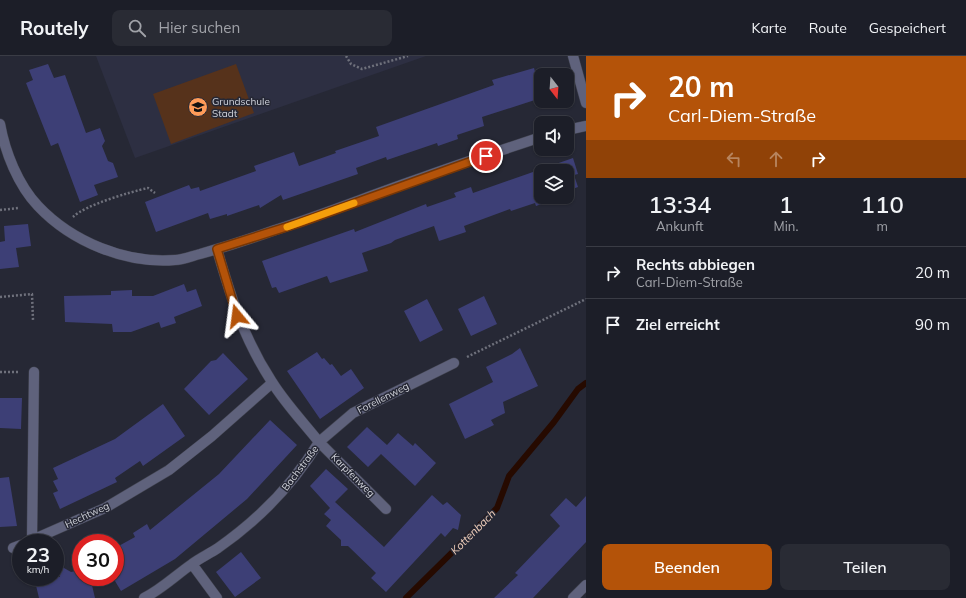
<!DOCTYPE html>
<html lang="de">
<head>
<meta charset="utf-8">
<style>
	:root { --surface:#1c1e28; --page:#292b34; --text:#f1f3f6; --muted:#a0a2a8; --line:#3a3c45; --accent:#b45309 }
	body { margin:0; font-family:Mulish,sans-serif; background:var(--page); color:var(--text); height:100vh; display:flex; flex-direction:column; font-size:15px; white-space:nowrap }
	* { box-sizing:border-box; margin:0 }
	p { font-size:13px; color:var(--muted) }
	.icon { flex:none; width:22px; height:22px; fill:none; stroke:currentColor; stroke-width:2; stroke-linecap:round; stroke-linejoin:round }
	.map { position:relative; flex:1; overflow:hidden }
	.sheet { display:flex; flex-direction:column; background:var(--surface); width:380px }
	.sheet>* { flex:none }
	.hud { background:#b45309; color:#fff; overflow:hidden }
	.needle { width:26px; rotate:163deg }
	.fabs { position:absolute; left:534px; top:12px; display:grid; gap:8px }
	.fabs a { display:grid; place-items:center; width:40px; height:40px; border-radius:8px; background:var(--surface); box-shadow:0 1px 3px #0004,0 0 0 1px var(--line); font-size:20px }
	.speed { position:absolute; left:12px; top:478px; display:flex; gap:8px; font-size:20px; font-weight:700; text-align:center }
	.speed>* { display:grid; place-content:center; width:52px; height:52px; border-radius:50%; background:var(--surface); box-shadow:0 1px 3px #0004,0 0 0 1px var(--line); line-height:1 }
	.speed small { font-size:10px; font-weight:400 }
	.speed .limit { border:6px solid #d22; background:#fff; color:#111 }
	.pin { position:absolute; display:grid; place-items:center; width:34px; height:34px; color:#fff; margin:-17px; border:2px solid #fff; border-radius:50%; box-shadow:0 1px 4px #0007 }
	.me { position:absolute; width:44px; margin:-22px; rotate:344deg; stroke-linejoin:round; filter:drop-shadow(0 0 3px #0008) }
	.turn { display:flex; align-items:center; gap:14px; height:84px; padding:0 16px; font-size:18px }
	.turn .icon { width:52px; height:52px; stroke-width:2.5 }
	.turn b { display:block; font-size:28px; line-height:34px }
	.lanes { display:flex; align-items:center; height:38px; padding:0 16px; background:#0003; justify-content:center; gap:20px; direction:ltr }
	.lanes .off { opacity:.35 }
	.eta { display:flex; justify-content:space-evenly; align-items:center; height:68px; text-align:center }
	.eta b { font-size:24px; font-weight:600; line-height:28px }
	.primary-button { display:flex; gap:8px; margin-top:auto; padding:8px 16px }
	.primary-button a { flex:1; height:46px; border-radius:8px; background:var(--accent); color:#fff; font-size:16px; font-weight:600; line-height:46px; text-align:center }
	.primary-button a+a { background:var(--page); color:var(--text) }
	ul { padding:0; list-style:none }
	li { display:flex; align-items:center; gap:12px; height:52px; padding:0 16px; border-top:1px solid var(--line) }
	li div { flex:1 }
	li b { display:block; font-size:15px }
	li em { font-style:normal }
	header { display:flex; align-items:center; gap:24px; box-sizing:border-box; height:56px; padding:0 20px; background:var(--surface); border-bottom:1px solid var(--line) }
	header strong { font-size:19px }
	nav { display:flex; gap:22px; margin-inline-start:auto; font-size:14px }
	.search { width:280px; height:36px; background:var(--page); display:flex; align-items:center; gap:10px; box-sizing:border-box; padding:0 14px; border-radius:8px; color:var(--muted); font-size:15px }
	main { display:flex; flex:1; min-height:0 }
	.map>svg:first-child { display:block }
	.built { fill:#2d2f42 }
	.green { fill:#56321b }
	.lines { fill:none; stroke-linecap:round; stroke-linejoin:round }
	.stream { stroke:#260a00; stroke-width:6 }
	.building { fill:#3d3f76 }
	.lane-casing { stroke:#424450; stroke-width:11 }
	.street-casing { stroke:#424450; stroke-width:11 }
	.path { stroke:#6f717c; stroke-width:2.5; stroke-dasharray:2 2; stroke-linecap:butt }
	.lane { stroke:#5f627c; stroke-width:10 }
	.street { stroke:#5f627c; stroke-width:10 }
	.route-casing { stroke:#753606; stroke-width:10 }
	.route { stroke:#b45309; stroke-width:7 }
	.slow { stroke:#f59e0b; stroke-width:7 }
	.labels { text-anchor:middle; dominant-baseline:central; stroke-width:3; stroke-linejoin:round; paint-order:stroke }
	.poi-label { font-size:10px; fill:#d2d4dc; stroke:#262835; text-anchor:start }
	.street-label { font-size:10px; fill:#d2d4dc; stroke:#262835 }
	.water-label { font-size:11px; font-style:italic; fill:#f5d2bd; stroke:#262835 }
</style>
</head>
<body>
<header>
<strong>Routely</strong>
<div class="search"><svg class="icon" aria-label="search" viewBox="0 0 24 24"><circle cx="10" cy="10" r="6"/><path d="M15 15l6 6"/></svg>Hier suchen</div>
<nav><a>Karte</a><a>Route</a><a>Gespeichert</a></nav>
</header>
<main>
<div class="map">
<svg width="586" height="542" viewBox="0 0 586 542">
	<rect width="100%" height="100%" fill="#262835"/>
	<path class="built" d="M 96,0 L 426,0 L 135,102 Z"/>
	<path class="green" d="M 236,8 L 254,57 L 171,88 L 153,38 Z"/>
	<g class="lines">
		<path class="stream" d="M 406,542 L 497,452 L 509,420 L 554,366 L 578,333 L 586,327"/>
	</g>
	<path class="building" d="M 48,8 L 54,22 L 65,19 L 86,77 L 100,72 L 105,85 L 102,90 L 108,105 L 113,107 L 118,121 L 94,129 L 98,139 L 80,146 L 58,87 L 51,90 L 26,27 L 33,24 L 29,14 Z
		M 534,12 L 538,26 L 541,25 L 541,42 L 482,61 L 484,70 L 457,79 L 458,83 L 438,90 L 437,87 L 387,104 L 386,101 L 356,112 L 358,118 L 283,144 L 281,139 L 260,152 L 259,149 L 227,160 L 227,158 L 210,163 L 208,157 L 156,176 L 145,146 L 189,129 L 191,133 L 199,131 L 200,135 L 256,115 L 254,110 L 294,96 L 299,110 L 336,97 L 335,95 L 379,80 L 376,71 L 494,29 L 492,24 Z
		M 573,102 L 578,118 L 574,119 L 578,131 L 567,135 L 567,115 L 541,115 L 541,141 L 561,141 L 536,150 L 535,147 L 511,155 L 510,153 L 464,170 L 466,176 L 439,185 L 434,170 L 395,184 L 391,187 L 362,197 L 368,215 L 330,227 L 327,220 L 279,237 L 276,231 L 272,232 L 262,205 L 354,173 L 355,176 L 426,148 L 427,151 L 456,141 L 454,137 L 471,131 L 473,137 Z
		M 28,168 L 31,190 L 16,192 L 19,211 L 0,213 L 0,186 L 5,185 L 4,170 Z
		M 184,228 L 187,236 L 196,233 L 202,250 L 174,261 L 176,267 L 161,272 L 159,266 L 131,276 L 113,276 L 112,268 L 65,266 L 64,240 L 111,239 L 111,235 L 132,234 L 132,240 L 153,240 Z
		M 484,240 L 497,268 L 471,280 L 458,253 Z
		M 427,243 L 443,274 L 420,286 L 404,255 Z
		M 520,292 L 538,330 L 503,346 L 505,357 L 491,364 L 494,369 L 465,383 L 449,348 L 493,326 L 486,311 L 512,298 Z
		M 317,296 L 322,303 L 324,302 L 330,309 L 332,308 L 341,320 L 351,313 L 364,332 L 320,363 L 287,315 Z
		M 223,297 L 248,323 L 209,359 L 184,333 L 211,305 L 216,304 Z
		M 0,342 L 22,342 L 21,373 L 0,372 Z
		M 163,348 L 185,380 L 143,410 L 140,405 L 115,422 L 117,426 L 60,453 L 53,437 L 58,435 L 53,425 L 58,423 L 53,412 L 115,383 Z
		M 270,364 L 297,389 L 247,443 L 175,503 L 121,535 L 115,525 L 115,492 L 135,481 L 133,477 L 147,468 L 150,474 L 219,418 Z
		M 367,371 L 387,389 L 398,377 L 413,390 L 415,387 L 436,407 L 415,430 L 381,398 L 368,411 L 347,391 Z
		M 326,413 L 348,433 L 335,446 L 384,491 L 432,439 L 443,449 L 447,446 L 461,459 L 458,474 L 453,472 L 445,481 L 441,477 L 386,536 L 371,522 L 376,517 L 348,490 L 341,490 L 341,484 L 326,470 L 331,464 L 324,458 L 330,452 L 310,430 Z
		M 9,421 L 17,470 L 0,471 L 0,422 Z
		M 586,440 L 586,486 L 533,542 L 494,542 L 518,519 L 515,517 L 560,470 L 550,459 L 566,442 L 576,451 Z
		M 241,496 L 261,522 L 235,541 L 216,516 Z
		M 57,508 L 71,516 L 81,514 L 81,521 L 90,521 L 95,542 L 39,542 L 34,521 L 60,521 Z"/>
	<g class="lines">
		<g class="lane-casing">
			<path id="lane" d="M 573,0 L 586,47
				M 13,492 L 21,489"/>
		</g>
		<g class="street-casing">
			<path id="street" d="M 0,68 C 5,96 18,129 38,150 C 72,186 126,208 175,204 C 183,204 192,200 200,198 C 225,191 250,183 275,174 C 325,158 374,138 424,121 C 463,107 502,94 541,81
				M 567,74 L 586,70
				M 34,316 L 32,484 L 105,452 L 169,414 L 212,380 L 272,327
				M 386,453 L 319,386 L 353,357 L 454,307
				M 192,508 L 217,542
				M 144,542 C 162,533 176,519 192,508 C 200,502 209,498 218,492 C 258,464 294,427 319,386 C 303,366 285,347 272,326 C 244,283 231,242 217,193
				M 573,542 L 586,529"/>
		</g>
		<path class="path" d="M 346,0 L 351,8 L 362,13 L 408,0
			M 0,154 L 19,152
			M 73,161 C 85,149 130,136 148,132 L 155,137
			M 0,241 L 32,238 L 33,264
			M 467,301 L 586,243
			M 0,316 L 20,316"/>
		<use href="#lane" class="lane"/>
		<use href="#street" class="street"/>
	</g>
	<g class="lines">
		<g class="route-casing">
			<path id="route" d="M 237,260 L 217,193 L 299,167 L 486,100"/>
		</g>
		<use href="#route" class="route"/>
		<path class="slow" d="M 287,171 L 354,147"/>
	</g>
	<defs>
		<g id="school-disc" transform="scale(1)"><circle r="9.5" fill="#fe9b59" stroke="#262835"/><path d="M0-5L7-2L0 1L-7-2ZM-4 1L0 2.5L4 1V4Q0 6-4 4Z" fill="#111"/></g>
	</defs>
	<g fill-rule="evenodd">
		<use href="#school-disc" x="198" y="51"/>
	</g>
	<g class="labels">
		<g class="poi-label">
			<text x="212" y="45">Grundschule<tspan x="212" dy="12">Stadt</tspan></text>
		</g>
		<g class="street-label">
			<text transform="translate(383 342) rotate(-27)">Forellenweg</text>
			<text transform="translate(300 412) rotate(-53)">Bachstraße</text>
			<text transform="translate(353 419) rotate(45)">Karpfenweg</text>
			<text transform="translate(87 459) rotate(-25)">Hechtweg</text>
		</g>
		<g class="water-label">
			<text transform="translate(473 476) rotate(-45)">Kottenbach</text>
		</g>
	</g>
</svg>
<div class="fabs">
<a><svg class="needle" viewBox="-14 -14 28 28"><path d="M0-13l5 13h-10z" fill="#e53935"/><path d="M0 13l5-13h-10z" fill="#a0a2a8"/></svg></a>
<a><svg class="icon" aria-label="sound" viewBox="0 0 24 24"><path d="M4 9h4l5-4v14l-5-4H4zM17 9q2 3 0 6"/></svg></a>
<a><svg class="icon" aria-label="layers" viewBox="0 0 24 24"><path d="M12 4l9 5-9 5-9-5zM3 14l9 5 9-5"/></svg></a>
</div>
<div class="speed"><div>23<small>km/h</small></div><div class="limit">30</div></div>
<div class="pin" style="left:486px;top:100px;background:#d93025"><svg class="icon" aria-label="arrive" viewBox="0 0 24 24"><path d="M6 21V4h12l-3 4 3 4H6"/></svg></div>
<svg class="me" style="left:237px;top:260px" viewBox="-20 -20 40 40"><path d="M0-17L14 15 0 8-14 15z" fill="#b45309" stroke="#fff" stroke-width="4"/></svg>
</div>
<section class="sheet">
<div class="hud">
<div class="turn"><svg class="icon" aria-label="right" viewBox="0 0 24 24"><path d="M7 20v-9h11M14 6l5 5-5 5"/></svg><div><b>20 m</b>Carl-Diem-Straße</div></div>
<div class="lanes"><svg class="icon off" aria-label="left" viewBox="0 0 24 24"><path d="M17 20v-9H6M10 6l-5 5 5 5"/></svg><svg class="icon off" aria-label="ahead" viewBox="0 0 24 24"><path d="M12 20V5M6 11l6-6 6 6"/></svg><svg class="icon" aria-label="right" viewBox="0 0 24 24"><path d="M7 20v-9h11M14 6l5 5-5 5"/></svg></div>
</div>
<div class="eta">
<div><b>13:34</b><p>Ankunft</p></div>
<div><b>1</b><p>Min.</p></div>
<div><b>110</b><p>m</p></div>
</div>
<ul>
<li><svg class="icon" aria-label="right" viewBox="0 0 24 24"><path d="M7 20v-9h11M14 6l5 5-5 5"/></svg><div><b>Rechts abbiegen</b><p>Carl-Diem-Straße</p></div><em>20 m</em></li>
<li><svg class="icon" aria-label="arrive" viewBox="0 0 24 24"><path d="M6 21V4h12l-3 4 3 4H6"/></svg><div><b>Ziel erreicht</b></div><em>90 m</em></li>
</ul>
<div class="primary-button"><a>Beenden</a><a>Teilen</a></div>
</section>
</main>
</body>
</html>
